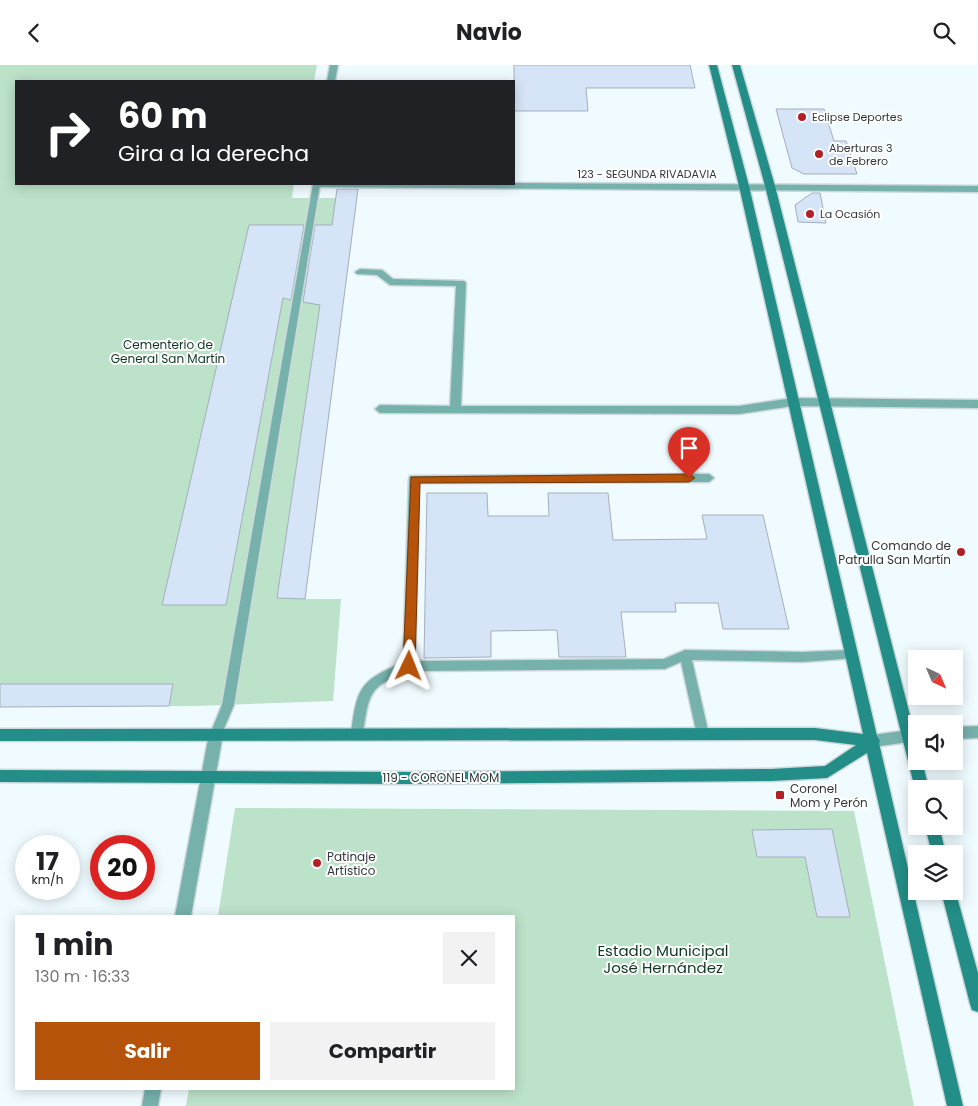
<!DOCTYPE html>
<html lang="es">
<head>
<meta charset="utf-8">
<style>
	:root { --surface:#fff; --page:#f2f2f2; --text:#202124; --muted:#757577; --accent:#b45309 }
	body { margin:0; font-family:Poppins,sans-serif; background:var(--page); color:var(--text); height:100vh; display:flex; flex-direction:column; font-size:19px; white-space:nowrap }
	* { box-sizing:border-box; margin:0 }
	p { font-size:16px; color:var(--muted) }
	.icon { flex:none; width:28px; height:28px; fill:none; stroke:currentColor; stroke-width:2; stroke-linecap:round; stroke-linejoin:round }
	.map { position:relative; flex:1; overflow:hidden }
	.drawer { position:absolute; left:15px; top:850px; width:500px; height:175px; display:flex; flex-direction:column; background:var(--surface); border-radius:0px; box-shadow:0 2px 12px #0003 }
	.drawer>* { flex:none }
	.hud { position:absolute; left:15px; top:15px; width:500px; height:105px; border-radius:0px; box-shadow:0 2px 12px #0003; background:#202124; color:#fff; overflow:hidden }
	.needle { width:32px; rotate:136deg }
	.buttons { position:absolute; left:908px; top:585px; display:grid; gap:10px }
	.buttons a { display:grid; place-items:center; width:55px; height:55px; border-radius:0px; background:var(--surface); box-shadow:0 2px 12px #0003; font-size:25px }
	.speed { position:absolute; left:15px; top:770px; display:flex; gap:10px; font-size:25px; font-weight:700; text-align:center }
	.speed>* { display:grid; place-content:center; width:65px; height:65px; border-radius:50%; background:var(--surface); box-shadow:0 2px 12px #0003; line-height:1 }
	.speed small { font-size:12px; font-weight:400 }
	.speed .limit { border:8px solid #d22; background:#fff; color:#111 }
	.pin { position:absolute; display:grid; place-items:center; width:42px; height:42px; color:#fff; margin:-51px -21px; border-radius:50% 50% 50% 0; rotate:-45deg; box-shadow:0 0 5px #0007 }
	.pin .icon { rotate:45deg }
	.me { position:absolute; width:55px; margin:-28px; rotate:2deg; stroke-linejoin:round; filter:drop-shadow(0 0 4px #0008) }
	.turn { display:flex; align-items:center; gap:18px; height:105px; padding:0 20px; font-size:22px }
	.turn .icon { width:65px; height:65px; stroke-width:2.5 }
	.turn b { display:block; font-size:35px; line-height:42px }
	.round { display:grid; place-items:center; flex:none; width:52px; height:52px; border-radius:0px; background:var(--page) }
	.summary { display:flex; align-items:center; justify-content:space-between; height:85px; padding:0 20px }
	h1 { font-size:30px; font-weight:700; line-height:38px }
	.action { display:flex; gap:10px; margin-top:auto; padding:10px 20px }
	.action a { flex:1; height:58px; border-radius:0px; background:var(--accent); color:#fff; font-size:20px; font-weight:700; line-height:58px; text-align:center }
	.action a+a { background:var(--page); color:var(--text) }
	header { display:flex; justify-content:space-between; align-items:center; height:65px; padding:0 20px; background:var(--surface); font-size:22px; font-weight:700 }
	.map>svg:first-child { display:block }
	.green { fill:#bce2c9 }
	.building { fill:#d5e4f7; stroke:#a5afbc }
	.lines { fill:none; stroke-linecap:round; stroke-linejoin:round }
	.service-casing { stroke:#cdd8dc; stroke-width:3 }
	.minor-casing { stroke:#cdd8dc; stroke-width:3 }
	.secondary-casing { stroke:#cdd8dc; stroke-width:3 }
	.service { fill:#77b1ac; fill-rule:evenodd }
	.minor { fill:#77b1ac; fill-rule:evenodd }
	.secondary { fill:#238d87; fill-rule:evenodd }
	.route { fill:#b45309; stroke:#753606 }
	.poi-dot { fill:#b22026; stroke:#fff; stroke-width:2 }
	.labels { text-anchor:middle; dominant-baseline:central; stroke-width:4; stroke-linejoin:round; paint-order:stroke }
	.far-poi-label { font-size:11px; fill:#30383a; stroke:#fff; text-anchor:start }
	.far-street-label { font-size:11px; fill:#30383a; stroke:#fff }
	.park-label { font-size:12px; fill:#0c3821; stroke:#fff }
	.poi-label { font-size:12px; fill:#30383a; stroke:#fff; text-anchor:start }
	.street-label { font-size:12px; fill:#30383a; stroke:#fff }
	.near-park-label { font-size:15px; fill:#0c3821; stroke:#fff }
</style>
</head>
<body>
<header><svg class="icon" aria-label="back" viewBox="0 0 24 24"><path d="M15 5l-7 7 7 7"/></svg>Navio<svg class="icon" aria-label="search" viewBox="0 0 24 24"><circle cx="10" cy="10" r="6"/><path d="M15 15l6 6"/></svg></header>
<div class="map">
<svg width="978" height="1041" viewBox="0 0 978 1041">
	<rect width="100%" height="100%" fill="#effbff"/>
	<path class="green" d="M 0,0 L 317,0 L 314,16 L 16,16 L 16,119 L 294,119 L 292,133 L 357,133 L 305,534 L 341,534 L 333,636 L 194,641 L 0,642 Z
		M 235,743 L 854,746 L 914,1041 L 186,1041 L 189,1024 L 514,1024 L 514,851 L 218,851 Z"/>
	<path class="building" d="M 514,0 L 690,0 L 695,23 L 586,23 L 588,46 L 514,46 Z
		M 776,44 L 824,44 L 834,76 L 846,76 L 857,109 L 804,109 L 792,103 Z
		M 337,124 L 358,124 L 305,534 L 277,533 L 320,240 L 303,237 L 315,160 L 332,160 Z
		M 812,128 L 820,128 L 826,158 L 798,157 L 795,140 Z
		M 249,160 L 304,160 L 291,235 L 283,233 L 226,540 L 162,540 Z
		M 427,428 L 487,428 L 488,451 L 549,451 L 548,428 L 608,428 L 613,475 L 707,474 L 702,450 L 763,450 L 789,564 L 723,564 L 718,538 L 675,538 L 676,547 L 621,547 L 626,592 L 559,592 L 557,565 L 491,566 L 491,592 L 424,593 Z
		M 0,619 L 173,619 L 169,641 L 0,642 Z
		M 832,764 L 850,852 L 817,852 L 805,792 L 757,792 L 752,765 Z"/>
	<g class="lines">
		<g class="service-casing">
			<path id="service" d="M 313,119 L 320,120 L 234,640 L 220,673 L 216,674 L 212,673 L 210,669 L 222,640 Z
				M 709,409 L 714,413 L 709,417 L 419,418 L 415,596 L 664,594 L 685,585 L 802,587 L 852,585 L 856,587 L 858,590 L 856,593 L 802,597 L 692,595 L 709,670 L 707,674 L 703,675 L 699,674 L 697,670 L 681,597 L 665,604 L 409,606 C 369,621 369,628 363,669 L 361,673 L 357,674 L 353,673 L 351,669 C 357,624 359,615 403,598 L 409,414 L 410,411 Z"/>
		</g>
		<g class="minor-casing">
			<path id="minor" d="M 330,0 L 338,0 L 335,16 L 327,16 Z
				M 514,118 L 978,121 L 978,127 L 316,122 L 311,119 Z
				M 360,204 L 382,205 L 393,214 L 464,216 L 466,218 L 461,341 L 739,341 L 793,333 L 978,335 L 978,343 L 793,341 L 739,349 L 380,348 L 375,344 L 380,340 L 450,341 L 456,221 L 390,220 L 377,210 L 357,209 L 355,207 Z
				M 978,661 L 978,673 L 954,674 L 954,662 Z
				M 216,663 L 221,665 L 223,669 L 191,851 L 175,851 L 209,669 L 211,665 Z
				M 916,664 L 916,676 L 873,682 L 868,680 L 866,676 L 868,672 L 873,670 Z
				M 145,1024 L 161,1024 L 158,1041 L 142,1041 Z"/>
		</g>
		<g class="secondary-casing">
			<path id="secondary" d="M 709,0 L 717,0 L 749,121 L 877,671 L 880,676 L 879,678 L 963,1041 L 947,1041 L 867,688 L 827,713 L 771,716 L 412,719 L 0,717 L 0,705 L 412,707 L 771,704 L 825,701 L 856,680 L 815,675 L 0,676 L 0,664 L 815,663 L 863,669 L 739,121 Z
				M 732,0 L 740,0 L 775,121 L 916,674 L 916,696 L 922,696 L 929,724 L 916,724 L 916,727 L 915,724 L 765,121 Z
				M 925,761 L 939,761 L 946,789 L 932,789 Z
				M 954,821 L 978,908 L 978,947 L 972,945 L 970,939 L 941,826 L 954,826 Z"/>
		</g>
		<use href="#service" class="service"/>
		<use href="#minor" class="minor"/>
		<use href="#secondary" class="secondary"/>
	</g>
	<path class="route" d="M 689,409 L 695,413 L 689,417 L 420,418 L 415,601 L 413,604 L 405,604 L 403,601 L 411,412 Z"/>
	<g class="poi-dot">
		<circle cx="802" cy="52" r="5"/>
		<circle cx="819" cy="89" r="5"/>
		<circle cx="810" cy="149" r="5"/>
		<circle cx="961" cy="487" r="5"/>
		<rect x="775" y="725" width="10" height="10" rx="2.5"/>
		<circle cx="317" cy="798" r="5"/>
	</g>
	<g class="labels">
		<g class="far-poi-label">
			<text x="812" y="52">Eclipse Deportes</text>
			<text x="829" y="83">Aberturas 3<tspan x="829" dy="13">de Febrero</tspan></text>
			<text x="820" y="149">La Ocasión</text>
		</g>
		<g class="far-street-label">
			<text x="647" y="109">123 - SEGUNDA RIVADAVIA</text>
		</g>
		<g class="park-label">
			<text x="168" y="279">Cementerio de<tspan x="168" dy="14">General San Martín</tspan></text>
		</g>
		<g class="poi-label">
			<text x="951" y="480" text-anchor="end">Comando de<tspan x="951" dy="14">Patrulla San Martín</tspan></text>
			<text x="790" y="723">Coronel<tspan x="790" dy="14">Mom y Perón</tspan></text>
			<text x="327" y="791">Patinaje<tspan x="327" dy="14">Artístico</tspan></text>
		</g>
		<g class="street-label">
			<text x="441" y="712">119 - CORONEL MOM</text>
		</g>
		<g class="near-park-label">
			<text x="663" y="885">Estadio Municipal<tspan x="663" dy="17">José Hernández</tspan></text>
		</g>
	</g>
</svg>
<div class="buttons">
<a><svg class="needle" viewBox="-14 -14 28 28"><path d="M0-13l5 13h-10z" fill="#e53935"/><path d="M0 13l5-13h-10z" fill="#757577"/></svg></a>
<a><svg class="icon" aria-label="sound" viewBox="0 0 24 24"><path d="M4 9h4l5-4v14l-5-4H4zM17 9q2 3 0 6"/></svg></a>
<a><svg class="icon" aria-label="search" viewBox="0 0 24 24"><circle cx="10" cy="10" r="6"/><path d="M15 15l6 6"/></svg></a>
<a><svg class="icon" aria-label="layers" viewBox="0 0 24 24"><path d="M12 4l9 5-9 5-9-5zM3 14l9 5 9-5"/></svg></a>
</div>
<div class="speed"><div>17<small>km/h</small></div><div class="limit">20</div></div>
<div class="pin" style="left:689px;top:413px;background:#d93025"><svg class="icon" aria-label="arrive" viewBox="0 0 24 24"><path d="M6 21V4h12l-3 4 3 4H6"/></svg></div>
<svg class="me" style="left:409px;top:601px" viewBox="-20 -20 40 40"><path d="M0-17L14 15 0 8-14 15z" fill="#b45309" stroke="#fff" stroke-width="4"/></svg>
<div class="hud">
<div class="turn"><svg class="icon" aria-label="right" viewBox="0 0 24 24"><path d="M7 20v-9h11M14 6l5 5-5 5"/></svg><div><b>60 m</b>Gira a la derecha</div></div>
</div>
<section class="drawer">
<div class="summary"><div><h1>1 min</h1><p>130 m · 16:33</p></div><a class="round"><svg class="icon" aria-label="close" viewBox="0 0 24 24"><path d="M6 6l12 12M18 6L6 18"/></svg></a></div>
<div class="action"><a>Salir</a><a>Compartir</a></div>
</section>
</div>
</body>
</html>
